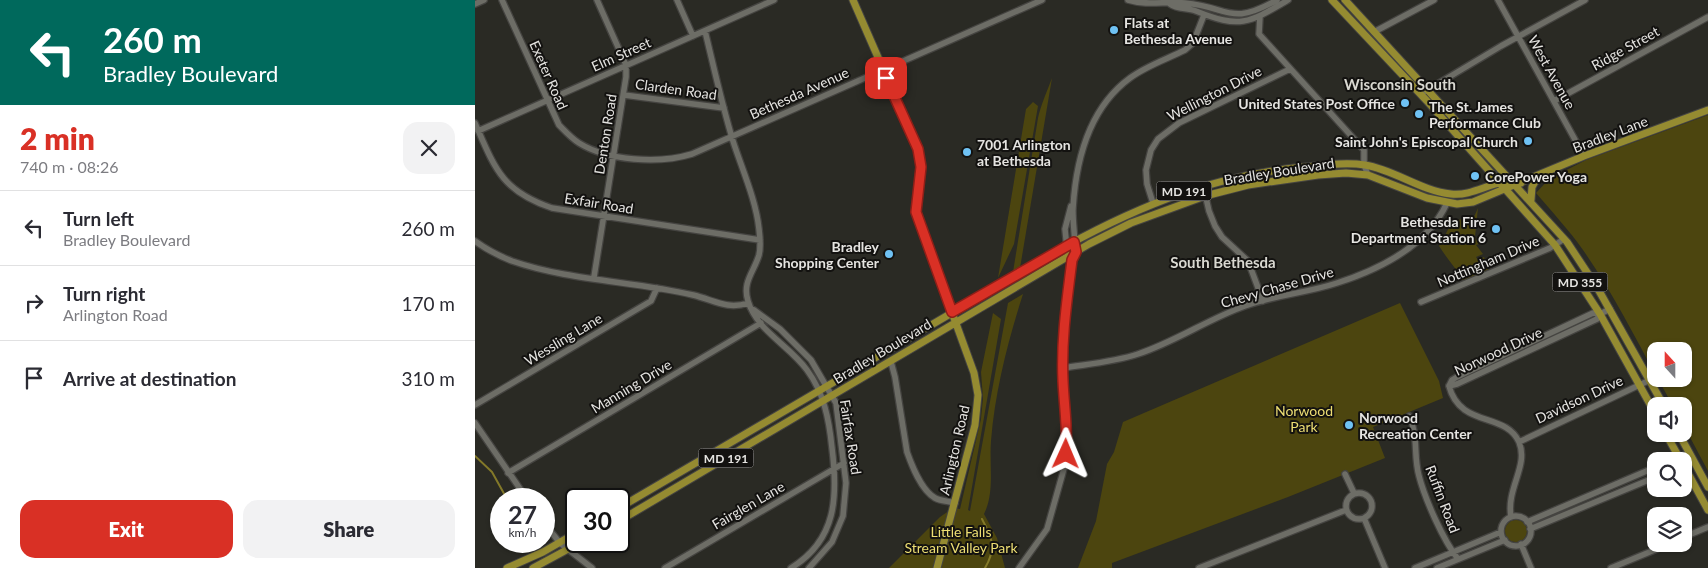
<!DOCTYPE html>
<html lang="en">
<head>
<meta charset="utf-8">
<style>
	:root { --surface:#fff; --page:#f2f2f3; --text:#2b2b33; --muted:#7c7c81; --line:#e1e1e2; --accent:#d93025 }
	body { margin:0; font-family:Lato,sans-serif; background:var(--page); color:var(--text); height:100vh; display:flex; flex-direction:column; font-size:19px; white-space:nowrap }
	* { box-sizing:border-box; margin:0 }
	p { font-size:16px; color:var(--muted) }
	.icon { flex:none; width:28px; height:28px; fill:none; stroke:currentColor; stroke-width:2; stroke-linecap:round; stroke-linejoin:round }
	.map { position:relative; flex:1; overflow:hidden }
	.sheet { display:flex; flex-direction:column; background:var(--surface); width:475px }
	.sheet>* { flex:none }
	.hud { background:#00695c; color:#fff; overflow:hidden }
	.needle { width:32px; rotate:339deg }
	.fabs { position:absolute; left:1172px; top:342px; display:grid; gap:10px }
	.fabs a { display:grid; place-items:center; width:45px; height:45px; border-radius:10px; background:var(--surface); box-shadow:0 1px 4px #0004; font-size:25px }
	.speed { position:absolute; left:15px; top:488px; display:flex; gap:10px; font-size:25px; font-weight:700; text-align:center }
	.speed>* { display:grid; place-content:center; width:65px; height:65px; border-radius:50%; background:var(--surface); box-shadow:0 1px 4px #0004; line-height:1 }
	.speed small { font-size:12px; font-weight:400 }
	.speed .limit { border:2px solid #111; border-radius:8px; background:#fff; color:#111 }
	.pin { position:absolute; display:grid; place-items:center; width:42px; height:42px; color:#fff; margin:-21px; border-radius:10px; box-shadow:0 2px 8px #0006 }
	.me { position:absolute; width:55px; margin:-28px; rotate:1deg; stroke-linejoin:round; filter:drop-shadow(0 0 4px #0008) }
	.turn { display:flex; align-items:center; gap:18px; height:105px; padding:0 20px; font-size:22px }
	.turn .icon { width:65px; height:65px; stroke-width:2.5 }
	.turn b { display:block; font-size:35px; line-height:42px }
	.round { display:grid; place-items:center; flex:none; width:52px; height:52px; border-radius:15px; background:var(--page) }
	.headline { display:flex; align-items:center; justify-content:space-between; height:85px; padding:0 20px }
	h1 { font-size:30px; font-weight:800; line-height:38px; color:var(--accent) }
	.action { display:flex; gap:10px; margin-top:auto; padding:10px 20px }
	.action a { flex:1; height:58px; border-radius:15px; background:var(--accent); color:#fff; font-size:20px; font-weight:800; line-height:58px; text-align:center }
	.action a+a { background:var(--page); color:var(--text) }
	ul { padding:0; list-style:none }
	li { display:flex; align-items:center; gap:15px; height:75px; padding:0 20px; border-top:1px solid var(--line) }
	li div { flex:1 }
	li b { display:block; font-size:19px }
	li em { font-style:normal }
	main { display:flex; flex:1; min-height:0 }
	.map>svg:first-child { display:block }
	.green { fill:#4c450f }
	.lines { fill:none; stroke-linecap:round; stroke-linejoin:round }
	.stream { stroke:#837929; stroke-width:2 }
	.minor-casing { stroke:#454441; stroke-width:8 }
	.major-casing { stroke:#454441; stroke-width:9 }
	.minor { stroke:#6d6d66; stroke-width:5.5 }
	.major { stroke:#958b31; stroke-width:7 }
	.route-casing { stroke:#8d1f18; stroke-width:12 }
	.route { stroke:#d93025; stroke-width:9 }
	.poi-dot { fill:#6fc2f4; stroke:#131210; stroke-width:2 }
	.labels { text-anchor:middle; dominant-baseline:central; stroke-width:4; stroke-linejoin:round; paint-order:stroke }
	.shield { fill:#131210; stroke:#a6a5a2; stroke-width:1 }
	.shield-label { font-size:12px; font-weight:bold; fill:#e5e4e1 }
	.poi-label { font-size:14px; font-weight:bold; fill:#e5e4e1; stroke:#131210; text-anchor:start }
	.street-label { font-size:14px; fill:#e5e4e1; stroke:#131210 }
	.park-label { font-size:14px; fill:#edde73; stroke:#131210 }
	.neighbourhood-label { font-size:15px; font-weight:bold; fill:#d9d8d1; stroke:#131210 }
</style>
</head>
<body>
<main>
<section class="sheet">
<div class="hud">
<div class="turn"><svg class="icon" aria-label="left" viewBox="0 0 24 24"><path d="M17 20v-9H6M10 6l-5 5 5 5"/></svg><div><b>260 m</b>Bradley Boulevard</div></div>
</div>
<div class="headline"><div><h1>2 min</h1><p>740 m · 08:26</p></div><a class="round"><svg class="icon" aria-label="close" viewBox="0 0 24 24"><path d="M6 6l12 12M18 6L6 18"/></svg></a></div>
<ul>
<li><svg class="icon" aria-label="left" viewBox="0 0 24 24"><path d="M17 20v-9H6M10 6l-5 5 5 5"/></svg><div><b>Turn left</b><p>Bradley Boulevard</p></div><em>260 m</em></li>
<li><svg class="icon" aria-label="right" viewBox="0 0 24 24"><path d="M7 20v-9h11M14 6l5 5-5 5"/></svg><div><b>Turn right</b><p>Arlington Road</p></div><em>170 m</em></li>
<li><svg class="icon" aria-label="arrive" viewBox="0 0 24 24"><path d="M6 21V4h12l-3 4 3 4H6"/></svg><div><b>Arrive at destination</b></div><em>310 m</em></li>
</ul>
<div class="action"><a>Exit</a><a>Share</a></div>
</section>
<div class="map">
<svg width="1233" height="568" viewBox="0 0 1233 568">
	<rect width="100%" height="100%" fill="#2a2a24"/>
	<path class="green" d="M 577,78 L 545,268 L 538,272 L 563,118 C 566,105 572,91 577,78 Z
		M 558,102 L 563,106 L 539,244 L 523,278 L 551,109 Z
		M 1233,115 L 1233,471 L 1209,426 L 1209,406 L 1198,406 L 1183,379 L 1209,379 L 1209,351 L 1181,351 L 1181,376 C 1158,333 1136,290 1108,250 C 1094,230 1077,212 1061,193 L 1074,179 L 1111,160 Z
		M 1003,208 L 1000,237 L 1004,244 L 1001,245 L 1008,254 L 1001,257 L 1003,260 L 1009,257 L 1012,263 L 1017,262 L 1013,266 L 1017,264 L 1014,269 L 989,282 C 982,269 972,259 964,246 L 975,226 L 974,222 L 997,217 L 998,219 Z
		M 548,294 C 533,341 520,391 516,441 C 514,465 520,492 509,514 L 522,538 L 530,568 L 414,568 L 465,517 L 478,508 L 485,509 L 506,419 L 508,398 L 506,372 L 518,313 L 526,319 L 493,510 L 495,511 L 533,303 Z
		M 925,303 L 964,381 L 968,398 L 898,427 L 910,458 L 813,497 L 637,563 L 637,568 L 603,568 L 621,521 L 632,464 L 639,452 L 648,422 Z
		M1030 531a11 11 0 1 1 22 0a11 11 0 1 1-22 0Z"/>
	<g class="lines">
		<path class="stream" d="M 0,456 L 17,472 L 32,499
			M 507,519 C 517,538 522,548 510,568"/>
		<g class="minor-casing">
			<path id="minor" d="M 27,0 L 84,125 C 90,131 96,138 104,143 C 133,161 184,164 217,154 L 567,0
				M 202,0 L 218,36
				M 653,0 C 673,6 690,1 710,3 C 755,7 754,27 802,0
				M 1023,0 L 1109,156
				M 0,4 L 9,0
				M 695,4 C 703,10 712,7 721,11 C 765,29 774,23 813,0
				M 785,16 L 784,34 L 889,150 L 889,165 L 893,175
				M 230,31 C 239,68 247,105 258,141 C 267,169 281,200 284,229 C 285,237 286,247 284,255 C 279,272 267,282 273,301 C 282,331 314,345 332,370 C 349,393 354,419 357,448 C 363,496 362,540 316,568
				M 899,32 L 959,0
				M 949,92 L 1026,46 L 1110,0
				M 149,95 L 249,108
				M 1079,101 L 1233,17
				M 0,123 C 20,169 27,191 77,208 L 285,240
				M 3,131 L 299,0
				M 728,185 L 734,211 L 740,226 L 747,237 L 773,261 L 788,301
				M 678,203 L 672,184 L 671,170 L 676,150 L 683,139 L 704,123 L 815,69
				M 0,241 C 11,249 24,256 37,261 C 95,281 159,281 218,295 C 239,300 252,310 273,303
				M 593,258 L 590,229 L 596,206
				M 119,277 L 151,77 L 151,65 L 122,0
				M 946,302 L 1075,248 L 1089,239
				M 279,310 L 305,329 L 336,360 L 361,403 L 371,483 L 368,516 L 357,542 L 334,568
				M 416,362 L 420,377 L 432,452 C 437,466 446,490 460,498 C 465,501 474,501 480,503
				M 588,368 C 613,364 639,362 663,354 C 700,342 733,319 770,306 C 800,295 832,293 862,283 C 906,269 952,246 972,203
				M 974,386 L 982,384 L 1122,319 L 1125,314 L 1135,309
				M 974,386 C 985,428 1031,412 1044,442 C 1054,466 1031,488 1036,517
				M 974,386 L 977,380 L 982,377 L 1118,313 L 1125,314
				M 0,405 L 176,301 L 182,288
				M 934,416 C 944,436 938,455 944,476 C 950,499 968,540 983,559
				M 0,423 L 52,499
				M 1044,442 L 1175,380
				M 1195,461 L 1214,453
				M 33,473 L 286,323
				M 870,474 L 879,493
				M871 506a13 13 0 1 1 26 0a13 13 0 1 1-26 0Z
				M1026 531a15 15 0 1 1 30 0a15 15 0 1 1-30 0Z
				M 889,518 L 910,568
				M 1052,522 L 1181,467
				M 69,523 L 85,543 L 117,568
				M 1055,529 L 1181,477
				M 1209,537 L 1233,527
				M 1046,544 L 1056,568
				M 190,568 L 369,463
				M 544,568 L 572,529 L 590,465 L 588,325 L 597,260 C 603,248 597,224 598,208 C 601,159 614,108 655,78 C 671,66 692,59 710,50 L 718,43 L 729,15
				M 724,568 L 871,510
				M 940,568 L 1026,532
				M 962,568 L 1030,540
				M 1136,568 L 1194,544"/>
		</g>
		<g class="major-casing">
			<path id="major" d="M 378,0 L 443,149 C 449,173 438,195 443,219 L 499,373 L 503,395 L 500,425 L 462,568
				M 857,0 L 952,101 L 1080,245 L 1125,314 L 1181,415
				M 870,0 L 1092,242 L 1123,289 L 1189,406
				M 1056,200 L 1057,187 L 1064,175
				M 1191,434 L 1206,461
				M 1204,434 L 1233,487
				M 1209,466 L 1233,510
				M 144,508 L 591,246 C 668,204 741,175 830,167 C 850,165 871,162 890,165 C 920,170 946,191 976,194 C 1001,197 1022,176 1046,183
				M 144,521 L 614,244 L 656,223 L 730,196 L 773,185 L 843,175 L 871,173 L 893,175 L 952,198 L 982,204 L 998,202 L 1109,156 L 1233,110
				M 32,568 L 68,552 L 101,533
				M 58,568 L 108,541"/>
		</g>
		<use href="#minor" class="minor"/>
		<use href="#major" class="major"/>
	</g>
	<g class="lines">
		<g class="route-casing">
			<path id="route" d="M 411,78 L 443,149 L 446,167 L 441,212 L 477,312 L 599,242 L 601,252 L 597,260 C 592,300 586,340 588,381 C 589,405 593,429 591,454"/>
		</g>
		<use href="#route" class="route"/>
	</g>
	<g class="poi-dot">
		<circle cx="639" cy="30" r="5"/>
		<circle cx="930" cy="103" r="5"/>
		<circle cx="944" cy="114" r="5"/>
		<circle cx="1053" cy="141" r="5"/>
		<circle cx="492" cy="152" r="5"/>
		<circle cx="1000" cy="176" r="5"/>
		<circle cx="1021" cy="229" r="5"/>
		<circle cx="414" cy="254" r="5"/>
		<circle cx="874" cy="425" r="5"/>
	</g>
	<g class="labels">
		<g class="shield">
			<rect x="681.5" y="181.5" width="55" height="19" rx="4"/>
			<rect x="1077.5" y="272.5" width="55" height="19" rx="4"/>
			<rect x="223.5" y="448.5" width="55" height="19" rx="4"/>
		</g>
		<g class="shield-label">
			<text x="709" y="191">MD 191</text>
			<text x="1105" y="282">MD 355</text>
			<text x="251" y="458">MD 191</text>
		</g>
		<g class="poi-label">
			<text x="649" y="22">Flats at<tspan x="649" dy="16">Bethesda Avenue</tspan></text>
			<text x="920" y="103" text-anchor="end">United States Post Office</text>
			<text x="954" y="106">The St. James<tspan x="954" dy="16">Performance Club</tspan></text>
			<text x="1043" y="141" text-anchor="end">Saint John's Episcopal Church</text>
			<text x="502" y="144">7001 Arlington<tspan x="502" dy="16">at Bethesda</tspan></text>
			<text x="1010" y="176">CorePower Yoga</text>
			<text x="1011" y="221" text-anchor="end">Bethesda Fire<tspan x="1011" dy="16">Department Station 6</tspan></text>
			<text x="404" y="246" text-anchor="end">Bradley<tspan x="404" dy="16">Shopping Center</tspan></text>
			<text x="884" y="417">Norwood<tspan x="884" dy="16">Recreation Center</tspan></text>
		</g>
		<g class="street-label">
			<text transform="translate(1150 48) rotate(-29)">Ridge Street</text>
			<text transform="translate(146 54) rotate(-24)">Elm Street</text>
			<text transform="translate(1077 72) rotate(61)">West Avenue</text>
			<text transform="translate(74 75) rotate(66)">Exeter Road</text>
			<text transform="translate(201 89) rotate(8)">Clarden Road</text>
			<text transform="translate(324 93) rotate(-24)">Bethesda Avenue</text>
			<text transform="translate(739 93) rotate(-27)">Wellington Drive</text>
			<text transform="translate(130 134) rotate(-81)">Denton Road</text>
			<text transform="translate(1135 134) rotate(-21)">Bradley Lane</text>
			<text transform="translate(804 171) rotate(-9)">Bradley Boulevard</text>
			<text transform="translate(124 203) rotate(9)">Exfair Road</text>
			<text transform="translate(1013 261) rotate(-23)">Nottingham Drive</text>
			<text transform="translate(802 287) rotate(-16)">Chevy Chase Drive</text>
			<text transform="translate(88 339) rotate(-31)">Wessling Lane</text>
			<text transform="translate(407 351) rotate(-31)">Bradley Boulevard</text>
			<text transform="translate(1023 351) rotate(-25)">Norwood Drive</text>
			<text transform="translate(156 386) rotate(-31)">Manning Drive</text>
			<text transform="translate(1104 399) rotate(-25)">Davidson Drive</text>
			<text transform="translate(376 437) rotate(81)">Fairfax Road</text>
			<text transform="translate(479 450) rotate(-77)">Arlington Road</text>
			<text transform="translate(968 499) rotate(69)">Ruffin Road</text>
			<text transform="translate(273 505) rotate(-30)">Fairglen Lane</text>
		</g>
		<g class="park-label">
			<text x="829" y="410">Norwood<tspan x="829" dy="16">Park</tspan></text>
			<text x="486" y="531">Little Falls<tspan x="486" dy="16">Stream Valley Park</tspan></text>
		</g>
		<g class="neighbourhood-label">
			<text x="925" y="84">Wisconsin South</text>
			<text x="748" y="262">South Bethesda</text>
		</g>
	</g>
</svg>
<div class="fabs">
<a><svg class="needle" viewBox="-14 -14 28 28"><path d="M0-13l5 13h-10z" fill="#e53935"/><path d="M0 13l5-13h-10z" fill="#7c7c81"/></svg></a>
<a><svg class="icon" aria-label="sound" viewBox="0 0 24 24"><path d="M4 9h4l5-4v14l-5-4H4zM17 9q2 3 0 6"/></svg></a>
<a><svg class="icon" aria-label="search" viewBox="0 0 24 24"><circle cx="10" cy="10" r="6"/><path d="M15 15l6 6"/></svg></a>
<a><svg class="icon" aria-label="layers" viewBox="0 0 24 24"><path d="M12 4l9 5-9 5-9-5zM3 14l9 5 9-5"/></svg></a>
</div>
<div class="speed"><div>27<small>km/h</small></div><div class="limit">30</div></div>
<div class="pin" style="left:411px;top:78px;background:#d93025"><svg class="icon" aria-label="arrive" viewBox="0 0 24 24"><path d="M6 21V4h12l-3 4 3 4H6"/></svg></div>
<svg class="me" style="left:591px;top:454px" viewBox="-20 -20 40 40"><path d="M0-17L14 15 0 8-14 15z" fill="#d93025" stroke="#fff" stroke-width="4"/></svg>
</div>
</main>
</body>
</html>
